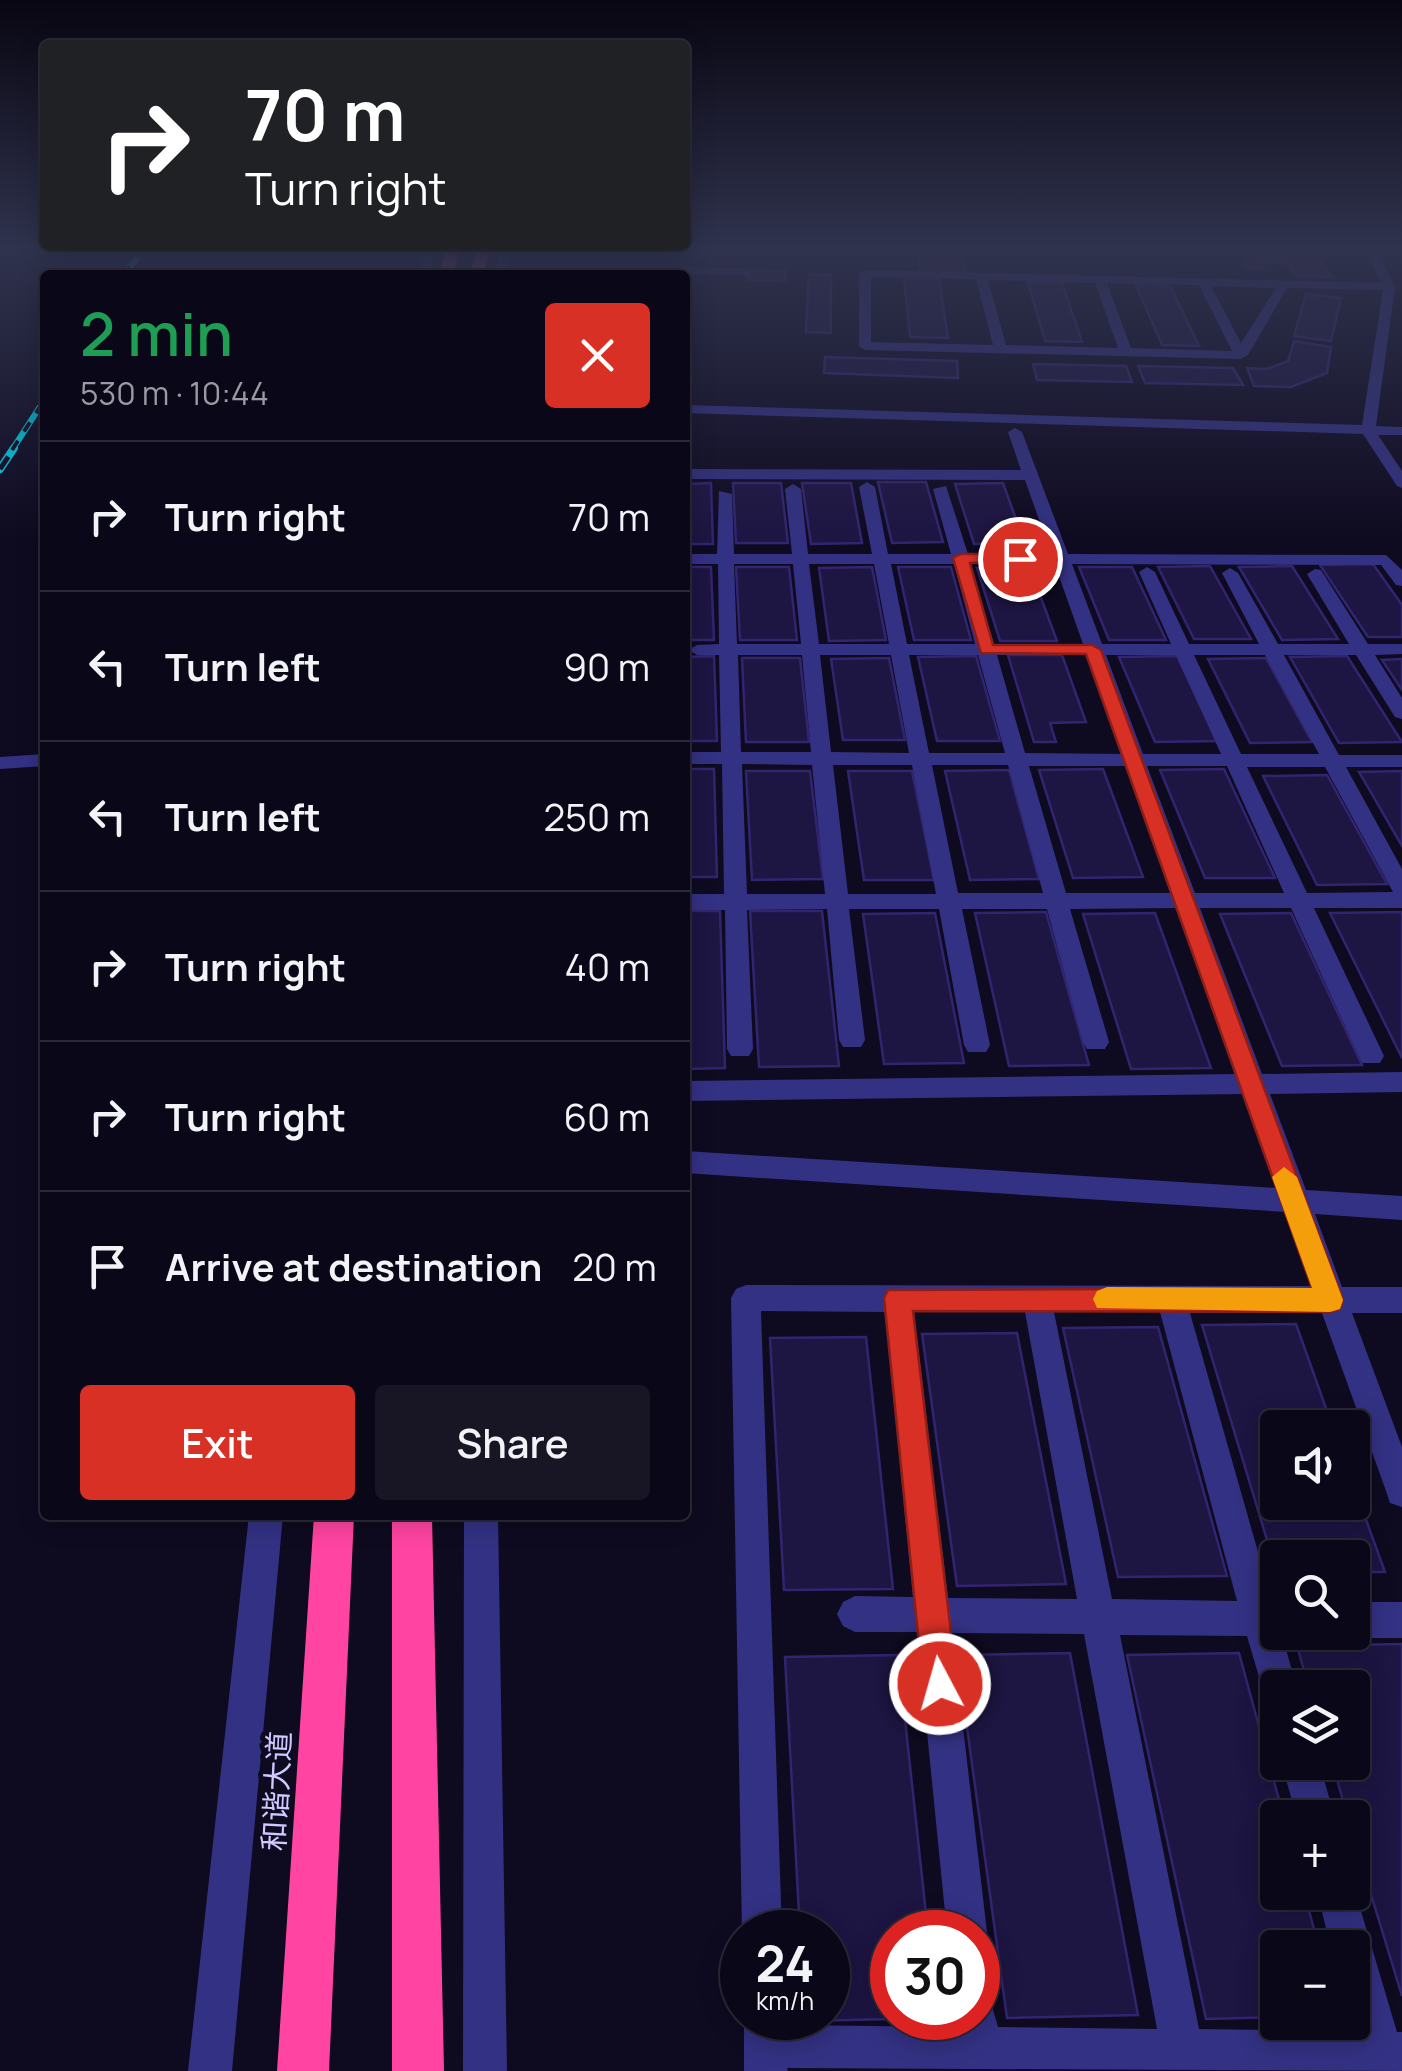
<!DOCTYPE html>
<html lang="en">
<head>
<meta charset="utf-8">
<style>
	:root { --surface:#0a0818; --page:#181625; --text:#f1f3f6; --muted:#999aa2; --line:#2a2937; --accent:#d93025 }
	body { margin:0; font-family:Manrope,"Noto Sans SC",sans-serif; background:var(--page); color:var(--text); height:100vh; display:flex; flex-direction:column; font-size:38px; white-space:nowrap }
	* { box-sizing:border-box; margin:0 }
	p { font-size:32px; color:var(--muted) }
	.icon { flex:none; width:55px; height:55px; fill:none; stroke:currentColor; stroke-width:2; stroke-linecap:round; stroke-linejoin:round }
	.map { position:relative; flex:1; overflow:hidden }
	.details { position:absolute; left:40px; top:270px; width:650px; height:1250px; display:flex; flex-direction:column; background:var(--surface); border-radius:10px; box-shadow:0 5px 25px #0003,0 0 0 2px var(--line) }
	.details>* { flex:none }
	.top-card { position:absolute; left:40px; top:40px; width:650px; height:210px; border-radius:10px; box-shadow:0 5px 25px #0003,0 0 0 2px var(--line); background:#202124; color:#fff; overflow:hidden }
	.tools { position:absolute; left:1260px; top:1410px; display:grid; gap:20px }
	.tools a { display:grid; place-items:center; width:110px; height:110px; border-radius:10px; background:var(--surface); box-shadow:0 5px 25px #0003,0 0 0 2px var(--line); font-size:50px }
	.speed { position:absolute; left:720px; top:1910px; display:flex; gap:20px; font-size:50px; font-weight:700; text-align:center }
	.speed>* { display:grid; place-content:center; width:130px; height:130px; border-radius:50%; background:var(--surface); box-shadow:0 5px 25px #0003,0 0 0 2px var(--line); line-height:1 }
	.speed small { font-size:25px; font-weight:400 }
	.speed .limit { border:15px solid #d22; background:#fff; color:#111 }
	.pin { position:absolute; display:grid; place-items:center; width:85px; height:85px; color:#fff; margin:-42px; border:5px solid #fff; border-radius:50%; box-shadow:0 2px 10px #0007 }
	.me { position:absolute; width:110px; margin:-55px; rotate:354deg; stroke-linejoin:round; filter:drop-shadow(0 0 8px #0008) }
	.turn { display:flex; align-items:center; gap:35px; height:210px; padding:0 40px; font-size:45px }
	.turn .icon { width:130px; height:130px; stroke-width:2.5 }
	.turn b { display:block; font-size:70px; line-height:85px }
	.round { display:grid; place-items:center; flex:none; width:105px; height:105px; border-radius:10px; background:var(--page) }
	.headline { display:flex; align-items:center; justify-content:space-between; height:170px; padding:0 40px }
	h1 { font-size:60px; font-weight:600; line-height:75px; color:#1e9e55 }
	.primary-button { display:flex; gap:20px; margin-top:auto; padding:20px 40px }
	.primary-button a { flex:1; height:115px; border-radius:10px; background:var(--accent); color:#fff; font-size:40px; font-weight:600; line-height:115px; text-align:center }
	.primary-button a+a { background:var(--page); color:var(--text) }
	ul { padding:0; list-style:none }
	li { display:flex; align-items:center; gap:30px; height:150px; padding:0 40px; border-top:2px solid var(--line) }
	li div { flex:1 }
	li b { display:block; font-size:38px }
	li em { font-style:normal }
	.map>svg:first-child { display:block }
	.building { fill:#1d1542; stroke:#322570; stroke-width:2.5 }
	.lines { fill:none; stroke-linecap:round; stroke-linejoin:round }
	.minor { fill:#333183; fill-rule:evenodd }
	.highway { fill:#ff44a1; fill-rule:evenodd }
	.rail-far1-casing { stroke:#00e0f4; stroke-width:6 }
	.rail-casing { stroke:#00e0f4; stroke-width:8 }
	.rail-far1 { stroke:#0e0a20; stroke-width:4; stroke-dasharray:11; stroke-linecap:butt }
	.rail { stroke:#0e0a20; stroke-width:5; stroke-dasharray:15; stroke-linecap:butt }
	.route { fill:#d93025; stroke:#8d1f18; stroke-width:2.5 }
	.slow { fill:#f59e0b }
	.labels { text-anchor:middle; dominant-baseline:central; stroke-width:10; stroke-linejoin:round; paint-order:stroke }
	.near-street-label { font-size:30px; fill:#cec9ff; stroke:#0e0a20 }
</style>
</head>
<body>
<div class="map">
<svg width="1402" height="2071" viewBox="0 0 1402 2071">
	<rect width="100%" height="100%" fill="#0e0a20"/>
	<path class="building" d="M 918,251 L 961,251 L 966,272 L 921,271 Z
		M 1279,251 L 1313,251 L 1332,277 L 1297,276 Z
		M 1240,253 L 1278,253 L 1285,263 L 1260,262 L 1264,268 L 1249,268 Z
		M 663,268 L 749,270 L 748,274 L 662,271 Z
		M 749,270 L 786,271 L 785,281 L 747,280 Z
		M 809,274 L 831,275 L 831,333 L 806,332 Z
		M 904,278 L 939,279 L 948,338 L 910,337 Z
		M 1028,282 L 1062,283 L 1082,342 L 1045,341 Z
		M 1136,285 L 1170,286 L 1199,346 L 1162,345 Z
		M 1306,294 L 1341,298 L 1331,341 L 1294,336 Z
		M 1294,341 L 1331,347 L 1327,373 L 1291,387 L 1254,386 L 1247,368 L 1267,369 L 1288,361 Z
		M 825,357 L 957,361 L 958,378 L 824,373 Z
		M 1033,364 L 1126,366 L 1132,382 L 1037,380 Z
		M 1138,366 L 1233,368 L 1243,385 L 1145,383 Z
		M 878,482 L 926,482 L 943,542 L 892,543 Z
		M 711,483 L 713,544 L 685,544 L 685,484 Z
		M 733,483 L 781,483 L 788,543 L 736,543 Z
		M 802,483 L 851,483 L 862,543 L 811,544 Z
		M 1003,483 L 1025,544 L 974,544 L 955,484 Z
		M 1373,564 L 1402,605 L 1402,637 L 1368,637 L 1320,565 Z
		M 1210,566 L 1251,639 L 1194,639 L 1158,567 Z
		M 1292,566 L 1338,639 L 1282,640 L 1239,567 Z
		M 685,567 L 711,567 L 714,640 L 685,640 Z
		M 736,567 L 789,567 L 797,640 L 740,640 Z
		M 872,567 L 886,640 L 829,641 L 819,568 Z
		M 898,567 L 951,567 L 971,640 L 914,640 Z
		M 1079,567 L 1132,567 L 1166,640 L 1109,640 Z
		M 977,568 L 1030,568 L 1057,641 L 1000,641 Z
		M 1008,655 L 1062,655 L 1086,722 L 1050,723 L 1056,742 L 1034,742 Z
		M 714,656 L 717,741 L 685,741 L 685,657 Z
		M 976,656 L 1000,741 L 937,741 L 918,657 Z
		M 1177,656 L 1217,741 L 1155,742 L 1119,657 Z
		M 1347,656 L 1402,742 L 1339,743 L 1290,657 Z
		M 742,658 L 800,658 L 809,742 L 746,742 Z
		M 889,658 L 905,740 L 843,740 L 831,659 Z
		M 1266,658 L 1312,742 L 1250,743 L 1208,659 Z
		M 1402,659 L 1402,690 L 1382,660 Z
		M 685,769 L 714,769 L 717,877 L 685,877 Z
		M 1103,769 L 1143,877 L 1073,878 L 1039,770 Z
		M 1224,769 L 1275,878 L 1205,878 L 1160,770 Z
		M 1009,770 L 1039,879 L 970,880 L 945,771 Z
		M 746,771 L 810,771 L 823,879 L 752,880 Z
		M 848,771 L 912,771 L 934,880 L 864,880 Z
		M 1402,771 L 1402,846 L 1359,772 Z
		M 1327,775 L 1387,884 L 1317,885 L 1263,776 Z
		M 685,911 L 720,911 L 725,1068 L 685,1069 Z
		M 750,911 L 822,911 L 839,1066 L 759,1067 Z
		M 1046,912 L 1089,1065 L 1009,1066 L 975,913 Z
		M 1401,912 L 1402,914 L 1402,1058 L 1330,913 Z
		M 935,913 L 964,1063 L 884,1064 L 863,914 Z
		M 1155,913 L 1211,1068 L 1131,1069 L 1083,914 Z
		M 1291,913 L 1362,1065 L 1282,1066 L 1220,914 Z
		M 1296,1324 L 1333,1428 L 1278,1428 L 1278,1502 L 1352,1502 L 1352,1481 L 1385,1572 L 1352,1572 L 1352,1558 L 1278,1558 L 1277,1573 L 1202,1325 Z
		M 1158,1327 L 1227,1576 L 1118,1577 L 1063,1328 Z
		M 1017,1333 L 1066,1584 L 957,1586 L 922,1334 Z
		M 866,1337 L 893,1589 L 784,1590 L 770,1338 Z
		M 1402,1644 L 1402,1996 L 1352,1832 L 1352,1818 L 1348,1818 L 1332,1762 L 1352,1762 L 1352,1688 L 1309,1688 L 1297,1646 Z
		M 1070,1653 L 1138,2015 L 1007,2018 L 957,1655 Z
		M 1239,1653 L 1284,1818 L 1278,1818 L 1278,1892 L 1304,1892 L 1319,1948 L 1278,1948 L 1278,2017 L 1206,2019 L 1127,1655 Z
		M 898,1655 L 928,1932 L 892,1932 L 892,2018 L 937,2018 L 804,2021 L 804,2018 L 828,2018 L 828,1932 L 800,1932 L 785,1657 Z"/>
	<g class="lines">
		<path class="minor" d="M 424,251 L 435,251 L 428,275 L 416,275 Z
			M 499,251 L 511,251 L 508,275 L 496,275 Z
			M 1366,251 L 1377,251 L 1395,287 L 1376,426 L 1402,427 L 1402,435 L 1378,435 L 1402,471 L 1402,488 L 1397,486 L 1363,434 L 685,413 L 685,405 L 1362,425 L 1383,290 L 1287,288 L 1248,355 L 1241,359 L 865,350 L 859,346 L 859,273 L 865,270 L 1381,283 ZM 871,277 L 976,279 L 993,345 L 871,342 ZM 988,280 L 1095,283 L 1118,348 L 1006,345 ZM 1107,283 L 1199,285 L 1232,351 L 1131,348 ZM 1211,286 L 1276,288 L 1241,343 Z
			M 1015,428 L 1022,432 L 1068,554 L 1386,555 L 1402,570 L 1402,586 L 1396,585 L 1381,565 L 1072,564 L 1102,644 L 1171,644 L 1139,572 L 1147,567 L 1155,572 L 1189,644 L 1259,644 L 1222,573 L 1230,568 L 1238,573 L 1278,644 L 1349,644 L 1307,574 L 1315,569 L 1321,570 L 1368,644 L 1402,644 L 1402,654 L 1375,655 L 1402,698 L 1402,719 L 1395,717 L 1356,655 L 1284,655 L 1339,755 L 1402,755 L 1402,767 L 1346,767 L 1402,869 L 1402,908 L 1314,908 L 1384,1056 L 1380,1063 L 1362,1063 L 1291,908 L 1200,908 L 1262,1074 L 1402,1072 L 1402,1092 L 1270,1094 L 1306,1190 L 1402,1196 L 1402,1220 L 1315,1214 L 1342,1287 L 1402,1287 L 1402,1313 L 1352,1313 L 1402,1447 L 1402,1507 L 1390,1503 L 1386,1491 L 1322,1313 L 1190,1313 L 1272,1601 L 1278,1601 L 1278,1632 L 1288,1632 L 1282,1635 L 1297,1688 L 1278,1688 L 1278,1706 L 1266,1701 L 1247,1636 L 1120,1635 L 1199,2029 L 1354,2031 L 1352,1948 L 1331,1948 L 1317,1892 L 1352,1892 L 1352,1881 L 1397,2032 L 1402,2032 L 1402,2071 L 787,2068 L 788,2071 L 744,2071 L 744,2018 L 786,2018 L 786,2025 L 956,2027 L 955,2018 L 978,2018 L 978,1998 L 991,2003 L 998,2027 L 1157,2029 L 1084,1634 L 952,1633 L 987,1932 L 978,1948 L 978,1932 L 947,1932 L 917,1632 L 855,1632 L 843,1626 L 837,1614 L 843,1602 L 855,1596 L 913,1597 L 885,1312 L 761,1311 L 782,1932 L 742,1934 L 731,1298 L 736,1289 L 746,1285 L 1313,1286 L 1286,1212 L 685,1173 L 685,1151 L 1278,1188 L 1244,1094 L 685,1101 L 685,1081 L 1237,1074 L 1178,908 L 1070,909 L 1109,1042 L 1105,1049 L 1087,1049 L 1083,1042 L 1047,909 L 962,909 L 990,1045 L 986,1052 L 968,1052 L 964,1045 L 939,909 L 849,909 L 865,1040 L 861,1047 L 843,1047 L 839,1040 L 827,909 L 747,910 L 753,1049 L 749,1056 L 731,1056 L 727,1049 L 725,910 L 685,910 L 685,894 L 724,894 L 722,764 L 685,764 L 685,752 L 721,752 L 719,655 L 697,655 L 688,650 L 697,645 L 719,644 L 718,564 L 693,564 L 685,559 L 693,554 L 717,554 L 719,491 L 732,494 L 734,554 L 792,554 L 785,489 L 793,484 L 801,489 L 808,554 L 872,554 L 859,487 L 867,482 L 875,487 L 888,554 L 951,554 L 933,489 L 946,486 L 968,554 L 1020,554 L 1028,559 L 1020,564 L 970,564 L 994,644 L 1083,644 L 1025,480 L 685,479 L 685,469 L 1021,470 L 1008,432 ZM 734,564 L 793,564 L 801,644 L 737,644 ZM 809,564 L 874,564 L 889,644 L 819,644 ZM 891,564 L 954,564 L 975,644 L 907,644 ZM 738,655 L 802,655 L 811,752 L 741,752 ZM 820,655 L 891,655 L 909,753 L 831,752 ZM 909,655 L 978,655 L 1005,753 L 929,753 ZM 997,655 L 1087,655 L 1123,754 L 1025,753 ZM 1106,655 L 1176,655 L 1221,754 L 1143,754 ZM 1194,655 L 1265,655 L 1319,754 L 1241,754 ZM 742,764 L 812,765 L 825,894 L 747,894 ZM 833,765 L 912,765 L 936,894 L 848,894 ZM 932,765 L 1008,765 L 1043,893 L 958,893 ZM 1029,766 L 1127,766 L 1172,893 L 1066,893 ZM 1147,766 L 1227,766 L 1284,893 L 1195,893 ZM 1247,767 L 1325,767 L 1393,892 L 1307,893 ZM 914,1312 L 1025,1312 L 1077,1599 L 948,1598 ZM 1054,1312 L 1160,1312 L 1237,1601 L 1112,1599 Z
			M 45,754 L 45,766 L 0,769 L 0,757 Z
			M 249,1515 L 283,1515 L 232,2071 L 188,2071 Z
			M 464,1515 L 498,1515 L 507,2071 L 463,2071 Z
			M 1352,1602 L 1402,1602 L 1402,1638 L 1352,1638 L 1340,1632 L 1352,1632 Z
			M 1281,1762 L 1319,1762 L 1335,1818 L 1297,1818 Z"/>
		<path class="highway" d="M 446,251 L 459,251 L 453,275 L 439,275 Z
			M 476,251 L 489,251 L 484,275 L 470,275 Z
			M 314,1515 L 354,1515 L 329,2071 L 277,2071 Z
			M 392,1515 L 432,1515 L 444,2071 L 392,2071 Z"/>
		<g class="rail-far1-casing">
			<path id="rail-far1" d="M 123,275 L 143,251
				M 12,450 L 45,399"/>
		</g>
		<g class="rail-casing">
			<path id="rail" d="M 0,469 L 14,448"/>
		</g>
		<use href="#rail-far1" class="rail-far1"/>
		<use href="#rail" class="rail"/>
	</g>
	<linearGradient id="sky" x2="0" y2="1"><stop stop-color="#080612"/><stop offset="0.46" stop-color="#30334e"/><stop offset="1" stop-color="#30334e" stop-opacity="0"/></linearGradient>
	<rect width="1402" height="541" fill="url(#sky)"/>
	<path class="route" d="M 961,554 L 1020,554 L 1027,559 L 1020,563 L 970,563 L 993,645 L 1092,645 L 1101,650 L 1343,1300 L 1340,1309 L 1330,1312 L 913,1311 L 957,1684 L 952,1696 L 940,1701 L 928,1696 L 923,1684 L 884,1298 L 888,1290 L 1312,1288 L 1086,654 L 981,653 L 953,558 Z"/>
	<path class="slow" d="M 1284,1167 L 1297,1177 L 1343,1300 L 1340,1309 L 1330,1312 L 1097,1308 L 1093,1299 L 1097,1291 L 1107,1287 L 1312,1288 L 1272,1177 Z"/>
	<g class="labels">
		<g class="near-street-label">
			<text transform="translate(276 1791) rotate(-87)">和谐大道</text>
		</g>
	</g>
</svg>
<div class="tools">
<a><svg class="icon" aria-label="sound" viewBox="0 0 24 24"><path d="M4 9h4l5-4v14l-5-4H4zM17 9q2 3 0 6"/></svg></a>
<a><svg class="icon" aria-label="search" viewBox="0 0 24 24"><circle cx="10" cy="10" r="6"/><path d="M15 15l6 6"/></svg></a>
<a><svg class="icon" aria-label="layers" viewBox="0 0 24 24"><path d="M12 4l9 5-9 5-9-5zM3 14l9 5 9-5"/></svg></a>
<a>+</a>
<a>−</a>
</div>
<div class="speed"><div>24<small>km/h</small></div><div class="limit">30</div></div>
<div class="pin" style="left:1020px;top:559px;background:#d93025"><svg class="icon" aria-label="arrive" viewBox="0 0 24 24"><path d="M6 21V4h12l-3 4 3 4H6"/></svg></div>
<svg class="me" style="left:940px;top:1684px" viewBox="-20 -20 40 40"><circle r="17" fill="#d93025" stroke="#fff" stroke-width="3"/><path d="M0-11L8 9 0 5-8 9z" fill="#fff"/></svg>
<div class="top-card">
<div class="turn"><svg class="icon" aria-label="right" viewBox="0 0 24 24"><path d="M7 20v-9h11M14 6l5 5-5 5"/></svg><div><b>70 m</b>Turn right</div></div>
</div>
<section class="details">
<div class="headline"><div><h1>2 min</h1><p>530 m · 10:44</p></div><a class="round" style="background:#d93025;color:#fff"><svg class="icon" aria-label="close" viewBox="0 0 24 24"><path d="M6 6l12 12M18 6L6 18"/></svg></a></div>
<ul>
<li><svg class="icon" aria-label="right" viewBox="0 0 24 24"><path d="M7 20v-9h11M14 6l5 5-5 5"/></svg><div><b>Turn right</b></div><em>70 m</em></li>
<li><svg class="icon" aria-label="left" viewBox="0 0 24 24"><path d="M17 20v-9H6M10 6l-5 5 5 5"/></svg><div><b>Turn left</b></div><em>90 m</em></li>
<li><svg class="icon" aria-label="left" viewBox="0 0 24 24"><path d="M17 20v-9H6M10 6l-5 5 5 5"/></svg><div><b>Turn left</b></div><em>250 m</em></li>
<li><svg class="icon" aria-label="right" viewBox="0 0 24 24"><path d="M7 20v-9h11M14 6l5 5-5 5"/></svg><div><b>Turn right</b></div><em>40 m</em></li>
<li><svg class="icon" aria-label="right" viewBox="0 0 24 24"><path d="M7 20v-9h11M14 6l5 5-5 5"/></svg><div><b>Turn right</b></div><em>60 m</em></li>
<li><svg class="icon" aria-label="arrive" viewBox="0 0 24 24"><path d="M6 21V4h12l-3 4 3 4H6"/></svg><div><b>Arrive at destination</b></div><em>20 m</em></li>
</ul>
<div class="primary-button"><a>Exit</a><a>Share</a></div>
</section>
</div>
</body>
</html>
